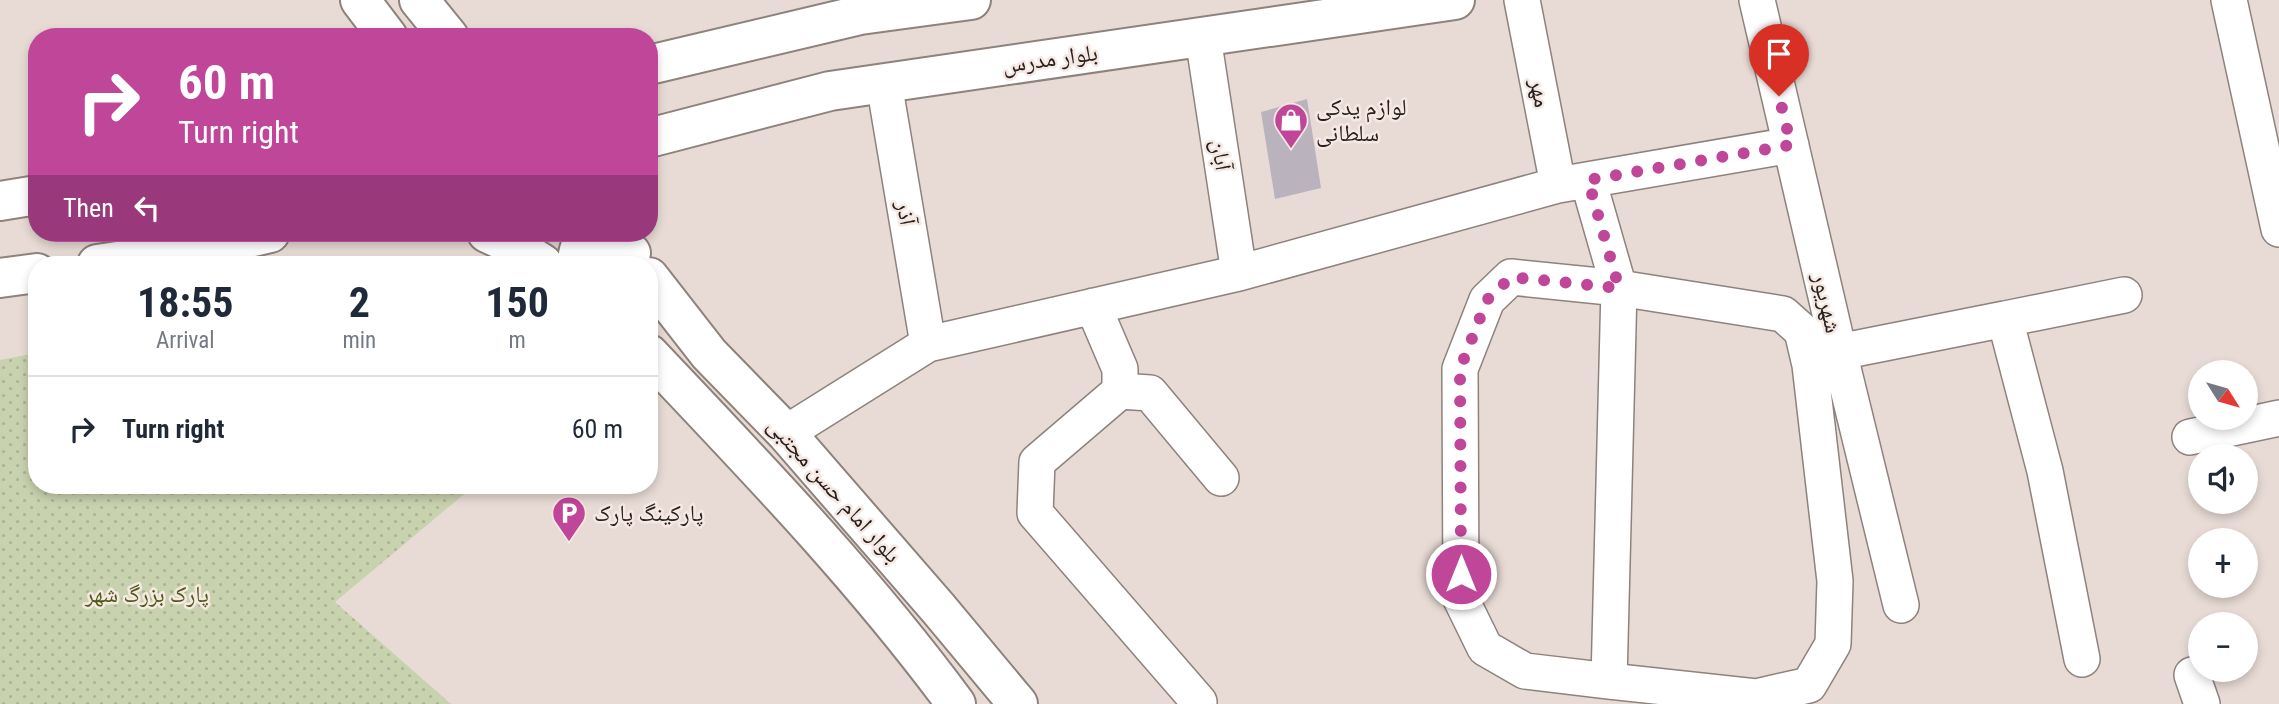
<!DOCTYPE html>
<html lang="en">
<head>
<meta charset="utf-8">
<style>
	:root { --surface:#fff; --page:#f2f2f3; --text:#1f2937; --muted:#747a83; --line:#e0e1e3 }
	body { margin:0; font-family:"Roboto Condensed","Noto Naskh Arabic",sans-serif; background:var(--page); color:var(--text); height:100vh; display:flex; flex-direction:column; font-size:26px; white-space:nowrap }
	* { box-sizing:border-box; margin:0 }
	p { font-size:23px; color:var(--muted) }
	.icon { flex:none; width:38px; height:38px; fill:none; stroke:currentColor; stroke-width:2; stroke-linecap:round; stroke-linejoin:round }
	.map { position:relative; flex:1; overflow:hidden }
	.details { position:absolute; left:28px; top:256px; width:630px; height:238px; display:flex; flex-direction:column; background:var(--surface); border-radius:28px; box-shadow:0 4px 10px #0003 }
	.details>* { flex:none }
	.hud { position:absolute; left:28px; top:28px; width:630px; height:214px; border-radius:28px; box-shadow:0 4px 10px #0003; background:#c04699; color:#fff; overflow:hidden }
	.needle { width:46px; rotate:127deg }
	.fabs { position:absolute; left:2188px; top:360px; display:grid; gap:14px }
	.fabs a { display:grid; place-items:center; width:70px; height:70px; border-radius:50%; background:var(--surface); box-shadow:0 4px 10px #0003; font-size:35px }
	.pin { position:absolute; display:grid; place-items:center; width:60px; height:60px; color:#fff; margin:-72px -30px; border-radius:50% 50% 50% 0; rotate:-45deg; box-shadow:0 0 7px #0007 }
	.pin .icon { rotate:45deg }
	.me { position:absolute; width:77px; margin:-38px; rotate:0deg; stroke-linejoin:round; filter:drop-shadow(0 0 5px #0008) }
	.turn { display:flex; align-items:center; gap:24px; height:147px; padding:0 35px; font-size:32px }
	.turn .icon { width:91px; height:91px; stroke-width:2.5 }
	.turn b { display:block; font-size:49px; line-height:60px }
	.then { display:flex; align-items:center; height:66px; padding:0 35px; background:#0003; gap:14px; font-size:26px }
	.eta { display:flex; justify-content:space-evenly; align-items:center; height:119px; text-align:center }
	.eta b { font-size:42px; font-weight:700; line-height:49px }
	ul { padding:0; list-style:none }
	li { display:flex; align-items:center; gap:21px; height:105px; padding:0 35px; border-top:2px solid var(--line) }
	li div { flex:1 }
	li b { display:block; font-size:26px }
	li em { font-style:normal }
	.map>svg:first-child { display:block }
	.park { fill:url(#park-dots) }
	.building { fill:#bab2bc }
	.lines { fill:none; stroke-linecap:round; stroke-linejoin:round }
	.minor-casing { stroke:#8e827d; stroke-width:38 }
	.tertiary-casing { stroke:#8e827d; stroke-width:42 }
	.secondary-casing { stroke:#8e827d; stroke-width:42 }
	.primary-casing { stroke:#8e827d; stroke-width:42 }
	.minor { stroke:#fff; stroke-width:35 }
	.tertiary { stroke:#fff; stroke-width:38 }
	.secondary { stroke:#fff; stroke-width:38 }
	.primary { stroke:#fff; stroke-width:38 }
	.route { stroke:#c04699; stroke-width:12; stroke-dasharray:0 21.6 }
	.labels { text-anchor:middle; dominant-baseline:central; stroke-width:5; stroke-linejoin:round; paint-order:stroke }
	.street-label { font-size:23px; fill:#26211f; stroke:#f6e8e2 }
	.poi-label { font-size:23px; fill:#26211f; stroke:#f6e8e2; text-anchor:start }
	.park-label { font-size:23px; fill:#4e5916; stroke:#f6e8e2 }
</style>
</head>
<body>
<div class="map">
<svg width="2279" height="704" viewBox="0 0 2279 704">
	<defs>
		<pattern id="park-dots" width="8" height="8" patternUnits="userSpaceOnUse" patternTransform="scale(1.75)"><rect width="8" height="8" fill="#c9d2af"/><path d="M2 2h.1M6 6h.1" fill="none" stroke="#acb496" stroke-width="1.8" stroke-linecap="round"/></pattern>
	</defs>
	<rect width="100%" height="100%" fill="#e8dbd5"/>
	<path class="park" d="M 37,353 L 37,485 L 475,485 L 335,602 L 451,704 L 0,704 L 0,360 Z"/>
	<path class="building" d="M 1307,99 L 1321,188 L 1275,199 L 1261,112 Z"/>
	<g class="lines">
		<g class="minor-casing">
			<path id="minor" d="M 1522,0 L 1558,185
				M 1757,0 L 1839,352 L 1901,605
				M 2229,0 L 2279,229
				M 1203,37 L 1239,273
				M 884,83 L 928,344
				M 1588,180 L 1619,288 L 1609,681
				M 1511,277 L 1619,288 L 1783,314 L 1802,331 L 1810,365 L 1835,581 L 1833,644 L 1809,685 L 1756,697 L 1609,681 L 1525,671 L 1485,648 L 1461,599 L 1460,369 L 1487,300 Z
				M 1093,306 L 1120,369 L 1120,391 L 1037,462 L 1035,513 L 1199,702
				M 2005,319 L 2124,295
				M 1839,352 L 2005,319 L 2045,471 L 2082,659
				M 1120,391 L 1150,393 L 1221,478
				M 786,433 L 928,344 L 1239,273 L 1558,185 L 1791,145
				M 2190,437 L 2279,418
				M 2192,675 L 2202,704"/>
		</g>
		<g class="tertiary-casing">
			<path id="tertiary" d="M 360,0 L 388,37
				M 419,0 L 449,37"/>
		</g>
		<g class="secondary-casing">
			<path id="secondary" d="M 487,233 L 515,246 L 543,264
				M 576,264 L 579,250 C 603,237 608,242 631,253
				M 649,277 L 709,354 L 786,433 L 938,608 L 1018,704
				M 649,354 C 756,467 864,579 956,704"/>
		</g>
		<g class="primary-casing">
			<path id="primary" d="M 649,65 L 860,15 L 971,0
				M 649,138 L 830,91 L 1455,0
				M 0,201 L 37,195
				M 97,264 L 207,248 L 270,233
				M 0,278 L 37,273"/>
		</g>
		<use href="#minor" class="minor"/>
		<use href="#tertiary" class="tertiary"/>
		<use href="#secondary" class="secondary"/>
		<use href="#primary" class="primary"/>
	</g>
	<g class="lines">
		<path class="route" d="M 1461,574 L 1460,369 L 1487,300 L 1511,277 L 1619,288 L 1588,180 L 1791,145 L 1779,96"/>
	</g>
	<defs>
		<g id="shop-pin" transform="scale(1.75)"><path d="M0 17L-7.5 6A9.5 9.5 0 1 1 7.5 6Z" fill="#c04699" stroke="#f6e8e2"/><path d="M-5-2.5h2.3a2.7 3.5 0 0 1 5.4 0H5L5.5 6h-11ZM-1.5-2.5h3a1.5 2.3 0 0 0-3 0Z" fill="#fff"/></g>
		<g id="parking-pin" transform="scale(1.75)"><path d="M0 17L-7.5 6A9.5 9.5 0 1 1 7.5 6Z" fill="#c04699" stroke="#f6e8e2"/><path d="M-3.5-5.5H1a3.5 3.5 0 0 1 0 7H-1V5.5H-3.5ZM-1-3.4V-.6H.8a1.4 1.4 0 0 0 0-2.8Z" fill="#fff"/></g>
	</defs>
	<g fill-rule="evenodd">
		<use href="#shop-pin" x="1291" y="120"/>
		<use href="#parking-pin" x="569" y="513"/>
	</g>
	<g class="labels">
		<g class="street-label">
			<text transform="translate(1050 59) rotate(-8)">بلوار مدرس</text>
			<text transform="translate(1540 93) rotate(79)">مهر</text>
			<text transform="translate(1221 155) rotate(81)">آبان</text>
			<text transform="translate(906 213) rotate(80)">آذر</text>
			<text transform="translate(1827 303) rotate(77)">شهریور</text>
			<text transform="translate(834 490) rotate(48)">بلوار امام حسن مجتبی</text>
		</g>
		<g class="poi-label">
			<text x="1316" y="107">لوازم یدکی<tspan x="1316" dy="26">سلطانی</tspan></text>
			<text x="594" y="513">پارکینگ پارک</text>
		</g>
		<g class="park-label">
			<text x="147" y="594">پارک بزرگ شهر</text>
		</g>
	</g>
</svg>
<div class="fabs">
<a><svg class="needle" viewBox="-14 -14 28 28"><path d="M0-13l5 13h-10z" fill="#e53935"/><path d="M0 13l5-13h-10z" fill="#747a83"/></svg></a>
<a><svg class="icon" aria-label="sound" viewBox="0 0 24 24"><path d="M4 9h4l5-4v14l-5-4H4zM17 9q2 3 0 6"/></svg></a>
<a>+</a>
<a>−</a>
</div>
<div class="pin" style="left:1779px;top:96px;background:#d93025"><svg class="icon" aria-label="arrive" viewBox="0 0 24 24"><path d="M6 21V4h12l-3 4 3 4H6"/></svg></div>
<svg class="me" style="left:1461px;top:574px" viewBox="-20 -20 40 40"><circle r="17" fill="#c04699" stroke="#fff" stroke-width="3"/><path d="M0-11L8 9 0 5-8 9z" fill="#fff"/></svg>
<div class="hud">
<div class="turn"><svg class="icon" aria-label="right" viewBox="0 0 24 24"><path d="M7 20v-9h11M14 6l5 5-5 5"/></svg><div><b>60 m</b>Turn right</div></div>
<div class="then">Then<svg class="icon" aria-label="left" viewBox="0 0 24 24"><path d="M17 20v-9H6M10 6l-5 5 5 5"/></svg></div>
</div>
<section class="details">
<div class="eta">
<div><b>18:55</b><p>Arrival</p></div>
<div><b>2</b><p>min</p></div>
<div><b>150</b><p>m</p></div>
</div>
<ul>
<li><svg class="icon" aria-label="right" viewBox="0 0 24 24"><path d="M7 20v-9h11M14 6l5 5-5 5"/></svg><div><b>Turn right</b></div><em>60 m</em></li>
</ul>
</section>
</div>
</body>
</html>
